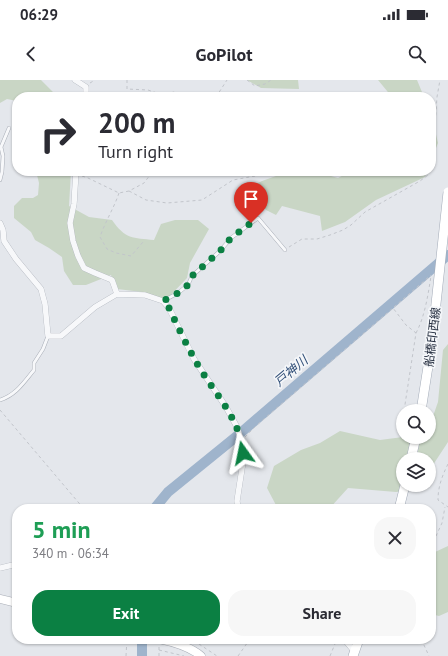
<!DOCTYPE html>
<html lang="en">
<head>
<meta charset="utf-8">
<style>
	:root { --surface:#fff; --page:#f7f7f7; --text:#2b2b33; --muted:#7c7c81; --accent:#0b8043 }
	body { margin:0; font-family:"PT Sans","Noto Sans JP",sans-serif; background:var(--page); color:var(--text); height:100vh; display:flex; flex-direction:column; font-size:15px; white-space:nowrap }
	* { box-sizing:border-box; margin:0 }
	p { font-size:13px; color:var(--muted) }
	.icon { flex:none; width:22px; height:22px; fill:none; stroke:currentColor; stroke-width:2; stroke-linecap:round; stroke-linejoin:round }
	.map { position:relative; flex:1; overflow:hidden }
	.panel { position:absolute; left:12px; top:424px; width:424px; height:140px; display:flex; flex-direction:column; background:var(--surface); border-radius:16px; box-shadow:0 1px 3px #0004 }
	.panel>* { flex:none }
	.top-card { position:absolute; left:12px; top:12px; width:424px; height:84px; border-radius:16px; box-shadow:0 1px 3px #0004; background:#fff; color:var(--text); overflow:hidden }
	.tools { position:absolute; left:396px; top:324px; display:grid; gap:8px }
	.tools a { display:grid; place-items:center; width:40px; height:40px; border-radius:50%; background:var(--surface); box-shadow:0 1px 3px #0004; font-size:20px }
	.pin { position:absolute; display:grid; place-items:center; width:34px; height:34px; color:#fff; margin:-41px -17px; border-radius:50% 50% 50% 0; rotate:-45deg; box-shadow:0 0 4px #0007 }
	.pin .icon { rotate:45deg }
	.me { position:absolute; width:44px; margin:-22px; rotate:348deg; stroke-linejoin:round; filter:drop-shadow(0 0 3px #0008) }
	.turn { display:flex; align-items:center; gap:14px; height:84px; padding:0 20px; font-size:18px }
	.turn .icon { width:52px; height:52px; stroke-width:2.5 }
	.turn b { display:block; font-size:28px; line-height:34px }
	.round { display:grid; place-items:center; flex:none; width:42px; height:42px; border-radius:16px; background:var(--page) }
	.summary { display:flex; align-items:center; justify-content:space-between; height:68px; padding:0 20px }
	h1 { font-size:24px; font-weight:700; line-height:30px; color:#1e9e55 }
	.cta { display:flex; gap:8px; margin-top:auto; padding:8px 20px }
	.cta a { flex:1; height:46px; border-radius:16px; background:var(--accent); color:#fff; font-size:16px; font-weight:700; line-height:46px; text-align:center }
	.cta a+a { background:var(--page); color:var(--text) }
	.status { display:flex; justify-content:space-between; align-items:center; height:28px; padding:0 20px; background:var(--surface); direction:ltr }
	.status svg { height:11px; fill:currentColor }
	header { display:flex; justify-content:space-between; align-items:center; height:52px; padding:0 20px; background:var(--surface); font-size:18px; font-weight:700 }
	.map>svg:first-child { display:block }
	.green { fill:#c9d6c5 }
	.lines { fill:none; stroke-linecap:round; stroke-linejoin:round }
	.river { stroke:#9fb4cc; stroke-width:10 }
	.lane-casing { stroke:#a9aeb7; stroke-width:4 }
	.street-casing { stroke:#a9aeb7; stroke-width:6 }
	.secondary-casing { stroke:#a9aeb7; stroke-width:9 }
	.primary-casing { stroke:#a3abb8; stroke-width:10 }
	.path { stroke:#c2c5cb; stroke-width:1; stroke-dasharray:3 3; stroke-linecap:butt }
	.lane { stroke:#f7f8fa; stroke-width:3 }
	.street { stroke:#f7f8fa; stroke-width:5.5 }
	.secondary { stroke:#fff; stroke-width:8 }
	.primary { stroke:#fff; stroke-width:9 }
	.primary-bridge-casing { stroke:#a3abb8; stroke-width:10; stroke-linecap:butt }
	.primary-bridge { stroke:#fff; stroke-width:9 }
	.route { stroke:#0b8043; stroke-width:7; stroke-dasharray:0 12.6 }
	.labels { text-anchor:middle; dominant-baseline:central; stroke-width:3.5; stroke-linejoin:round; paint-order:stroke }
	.street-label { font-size:12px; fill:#2b3445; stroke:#f4f6f9 }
	.water-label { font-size:13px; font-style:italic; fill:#34527a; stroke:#f4f6f9 }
</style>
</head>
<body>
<div class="status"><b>06:29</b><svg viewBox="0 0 49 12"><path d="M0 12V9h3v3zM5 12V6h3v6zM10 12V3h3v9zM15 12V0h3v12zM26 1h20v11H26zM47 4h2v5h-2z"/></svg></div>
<header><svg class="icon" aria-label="back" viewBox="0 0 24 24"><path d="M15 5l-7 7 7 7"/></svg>GoPilot<svg class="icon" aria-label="search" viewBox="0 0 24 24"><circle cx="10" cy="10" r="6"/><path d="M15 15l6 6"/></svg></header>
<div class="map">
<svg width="448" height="576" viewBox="0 0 448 576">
	<rect width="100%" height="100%" fill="#e4e7ec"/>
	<path class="green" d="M 0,0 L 41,0 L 54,13 L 60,17 L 17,17 L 17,21 L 7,19 L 0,23 Z
		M 247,0 L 298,0 L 299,9 L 261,8 Z
		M 378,0 L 417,0 L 424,17 L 392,17 Z
		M 431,33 L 438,63 L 431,81 Z
		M 38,91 L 71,91 L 69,126 L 89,137 L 112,140 C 125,159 133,158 154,160 L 161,144 L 175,140 L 198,140 L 209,149 L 190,183 L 187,198 L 166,220 L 142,212 L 117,209 L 111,195 L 86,205 L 73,205 L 64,191 L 62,177 L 49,168 L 35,160 L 31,152 L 14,138 L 14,126 L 22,118 L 33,118 L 38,115 L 39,103 L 37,95 Z
		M 290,91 L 313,91 L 338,98 L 351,91 L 427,91 L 425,97 L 376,120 L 345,142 L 322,151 L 320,136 L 282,126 L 276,135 L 266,130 L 248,108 L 262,101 Z
		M 448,264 L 448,362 L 429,391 L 429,379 L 403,379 L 403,405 L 420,405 L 417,410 L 396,412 L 348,408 L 329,429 L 278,429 L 267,408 L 274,386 L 301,370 L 320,363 L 340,351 L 380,360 L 403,357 L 429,357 L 429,341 L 432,339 L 438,322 L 443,270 Z
		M 431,466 L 435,472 L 448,466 L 448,532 L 439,536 L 431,534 Z"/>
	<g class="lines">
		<path class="river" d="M 154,429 L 168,412 L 237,356 L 448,175
			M 142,576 L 142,559"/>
		<g class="lane-casing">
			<path id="lane" d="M 0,100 L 2,92 L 3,76 L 1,67 L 9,48
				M 163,221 L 178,213 L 188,205 L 192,196 L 220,171 L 231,158 L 258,138 L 285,170
				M 0,320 C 16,315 24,302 34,290 L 34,283 L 43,269 L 48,256"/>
		</g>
		<g class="street-casing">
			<path id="street" d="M 75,0 L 86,7 L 86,17
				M 76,91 L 74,124 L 70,143 L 73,161 L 78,176 L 84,188 L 95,193 L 112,200 L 117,214
				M 0,143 L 3,150 L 4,161 L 16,179 L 41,209 L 45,224 L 48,256 L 61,256 L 95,227 L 117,214 L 145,215 L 163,221 L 169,228 L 194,279 L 226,327 L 237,347 L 241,360 L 243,373 L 243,382 L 237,421 L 238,429
				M 0,488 L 17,484
				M 344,559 L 355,572"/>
		</g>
		<g class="secondary-casing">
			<path id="secondary" d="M 0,519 L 17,523
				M 159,559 C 174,562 189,566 201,576"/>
		</g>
		<g class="primary-casing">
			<path id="primary" d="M 421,331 L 432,261
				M 411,379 L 416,357
				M 399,429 L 405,405
				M 353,576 L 359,559"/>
		</g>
		<path class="path" d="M 127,0 L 127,9 L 148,10 L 157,13 L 166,14 L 174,12 L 197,17
			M 247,0 L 255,6 L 265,4 L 271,0
			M 90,3 L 95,0
			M 216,17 L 227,0
			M 431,89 L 432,87 L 437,17 L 440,0
			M 293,91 L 294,92
			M 82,96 L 88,98 L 119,113 L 129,111 L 144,103 L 153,91
			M 129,111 L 146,120 L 167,123 L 202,120 L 233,100 L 255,96 L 263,91
			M 119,113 C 114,128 105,142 100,157 L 107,169 L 116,173 L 131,176 L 143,162
			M 289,167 L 302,159 L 317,159 L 330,155 L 343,150 L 351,145 L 365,132 L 420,101 L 428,95 L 430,91
			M 394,227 L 431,195
			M 416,253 C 425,236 428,215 431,196
			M 0,330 L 84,429
			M 245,357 L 257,345 L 393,228 L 406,245 L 416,253 L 404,331
			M 448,384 C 442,396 438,407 438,420 L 448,427
			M 431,467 L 442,443 L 445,427
			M 188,559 L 199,564 L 217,576
			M 423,559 L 423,563 L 429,576
			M 159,570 L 184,576
			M 126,576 L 127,559
			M 159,576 L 159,566
			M 238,576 L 250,559
			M 330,576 L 337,559"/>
		<use href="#lane" class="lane"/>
		<use href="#street" class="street"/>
		<use href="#secondary" class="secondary"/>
		<use href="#primary" class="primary"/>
		<g class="primary-bridge-casing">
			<path id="primary-bridge" d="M 432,261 L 448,112"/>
		</g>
		<use href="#primary-bridge" class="primary-bridge"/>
	</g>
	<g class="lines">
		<path class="route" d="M 243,373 C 240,336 210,309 194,278 C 185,262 177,245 169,228 L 163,221 L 178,213 L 188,205 L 192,196 L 220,171 L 231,158 L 251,143"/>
	</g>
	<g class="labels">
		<g class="street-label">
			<text transform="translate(432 257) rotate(-83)">船橋印西線</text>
		</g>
		<g class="water-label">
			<text transform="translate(291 291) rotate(-40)">戸神川</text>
		</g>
	</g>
</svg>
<div class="tools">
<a><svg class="icon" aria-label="search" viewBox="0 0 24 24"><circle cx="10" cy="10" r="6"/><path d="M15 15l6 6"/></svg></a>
<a><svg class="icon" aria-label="layers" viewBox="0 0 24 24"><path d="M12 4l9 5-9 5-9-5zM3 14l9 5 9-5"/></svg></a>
</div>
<div class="pin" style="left:251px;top:143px;background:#d93025"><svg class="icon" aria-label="arrive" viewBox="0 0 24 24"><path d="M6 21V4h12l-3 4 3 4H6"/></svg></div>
<svg class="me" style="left:243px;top:373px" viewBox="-20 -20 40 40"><path d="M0-17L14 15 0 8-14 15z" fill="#0b8043" stroke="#fff" stroke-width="4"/></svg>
<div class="top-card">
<div class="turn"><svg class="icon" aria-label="right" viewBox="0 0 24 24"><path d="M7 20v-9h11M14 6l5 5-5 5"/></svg><div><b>200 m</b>Turn right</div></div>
</div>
<section class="panel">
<div class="summary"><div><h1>5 min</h1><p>340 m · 06:34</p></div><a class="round"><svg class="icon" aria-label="close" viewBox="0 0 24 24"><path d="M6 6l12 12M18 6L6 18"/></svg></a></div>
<div class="cta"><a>Exit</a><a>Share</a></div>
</section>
</div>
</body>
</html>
